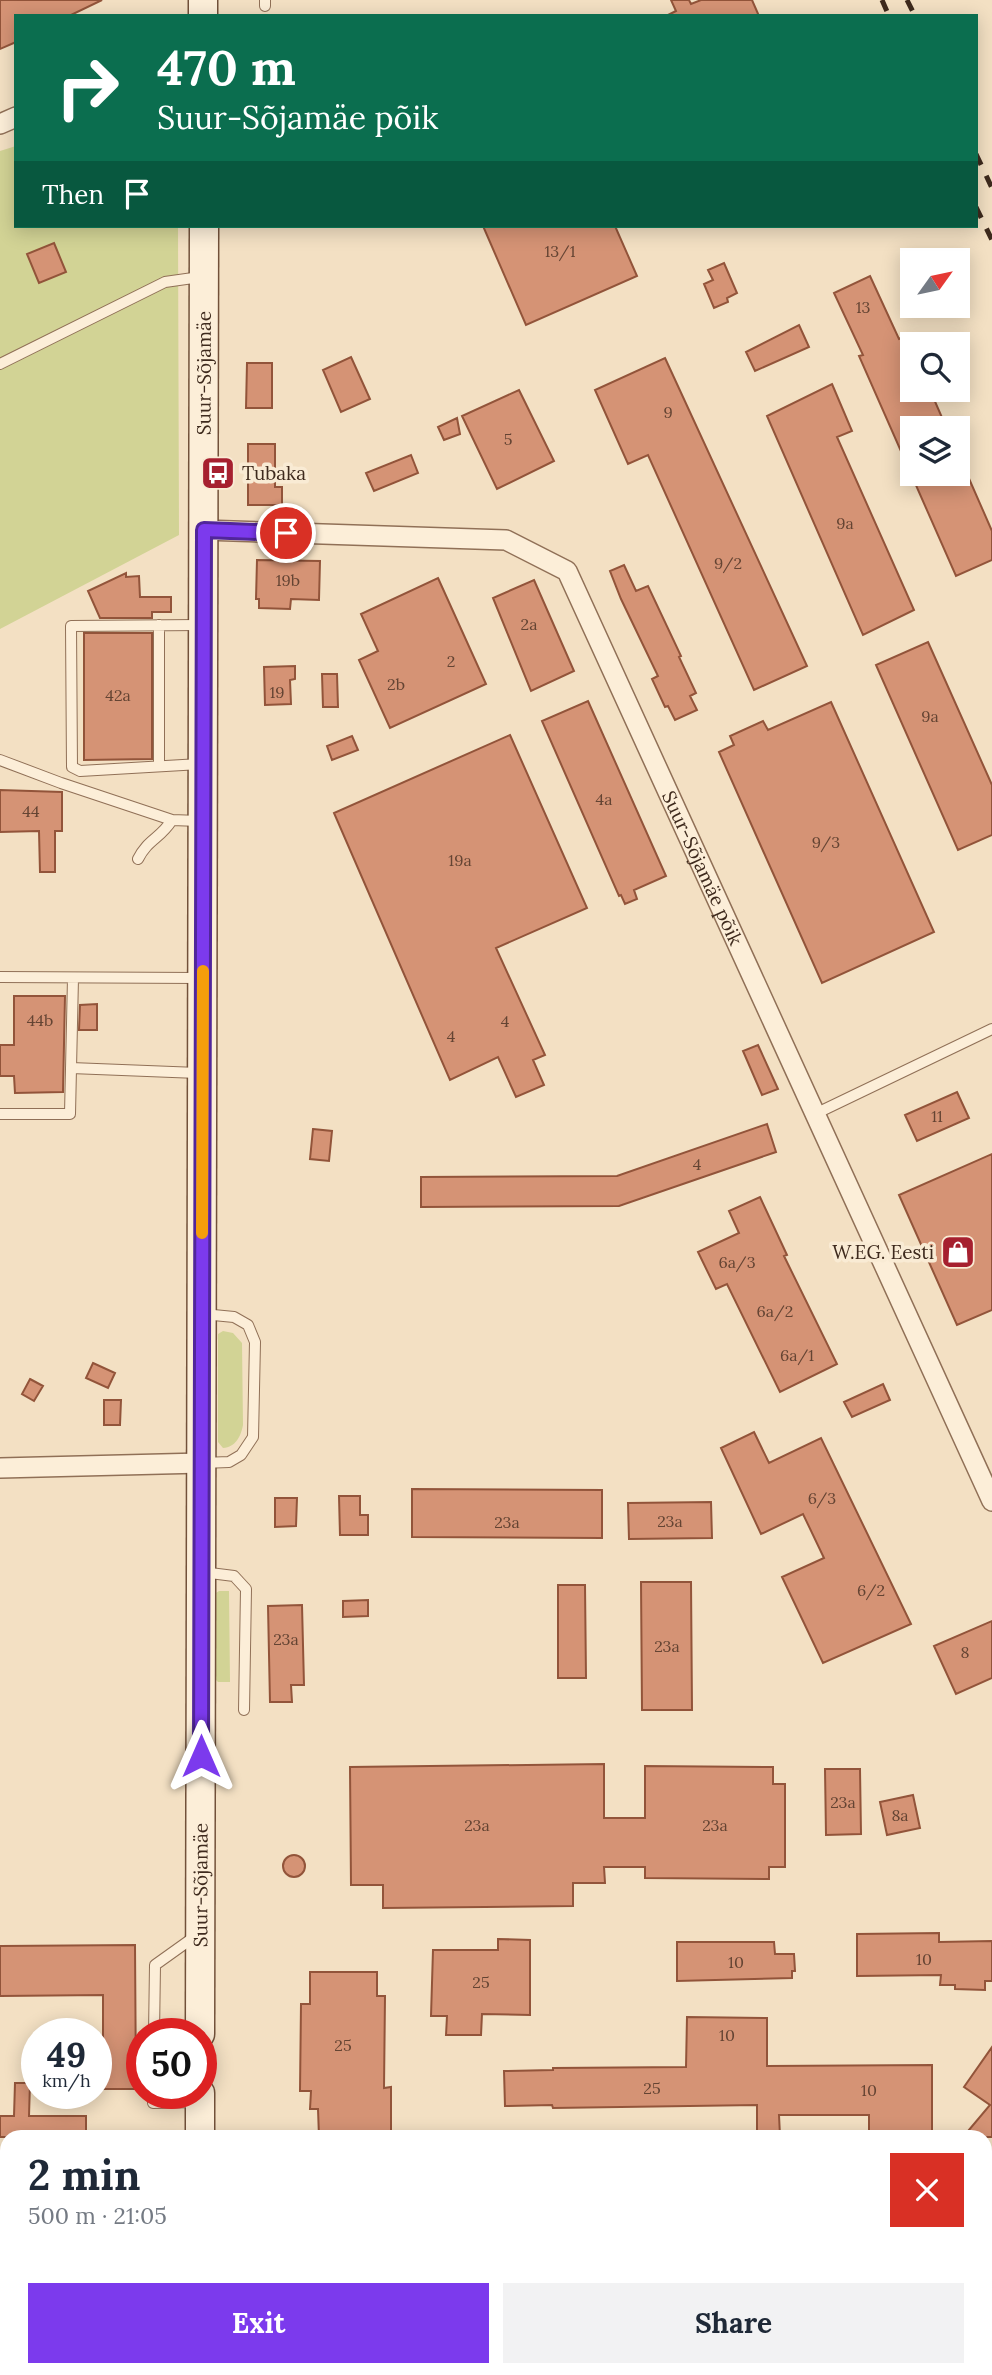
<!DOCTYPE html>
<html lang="en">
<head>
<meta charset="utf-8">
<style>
	:root { --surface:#fff; --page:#f2f2f3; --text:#1f2937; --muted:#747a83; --accent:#7c3aed }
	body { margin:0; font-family:Lora,serif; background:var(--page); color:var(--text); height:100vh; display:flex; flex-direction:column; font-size:26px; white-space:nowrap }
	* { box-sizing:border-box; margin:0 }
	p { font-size:23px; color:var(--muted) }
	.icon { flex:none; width:38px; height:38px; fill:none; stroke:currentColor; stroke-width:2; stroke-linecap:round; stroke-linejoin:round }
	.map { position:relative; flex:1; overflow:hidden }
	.sheet { position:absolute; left:0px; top:2130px; width:992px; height:247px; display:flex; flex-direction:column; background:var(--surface); border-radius:21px 21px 0 0; box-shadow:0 4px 18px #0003 }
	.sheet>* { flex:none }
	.hud { position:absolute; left:14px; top:14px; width:964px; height:214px; border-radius:0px; box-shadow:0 4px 18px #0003; background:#0b6e4f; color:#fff; overflow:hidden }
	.needle { width:46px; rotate:57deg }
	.tools { position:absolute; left:900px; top:248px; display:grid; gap:14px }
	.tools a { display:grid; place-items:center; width:70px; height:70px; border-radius:0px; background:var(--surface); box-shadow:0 4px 18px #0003; font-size:35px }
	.speed { position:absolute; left:21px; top:2018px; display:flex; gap:14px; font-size:35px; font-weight:700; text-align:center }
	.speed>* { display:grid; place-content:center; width:91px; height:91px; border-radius:50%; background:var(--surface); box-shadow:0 4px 18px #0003; line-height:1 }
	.speed small { font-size:18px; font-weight:400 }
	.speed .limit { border:10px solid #d22; background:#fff; color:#111 }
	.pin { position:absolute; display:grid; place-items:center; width:60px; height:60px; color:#fff; margin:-30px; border:4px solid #fff; border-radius:50%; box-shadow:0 2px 7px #0007 }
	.me { position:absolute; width:77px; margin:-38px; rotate:0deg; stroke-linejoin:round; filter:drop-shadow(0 0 5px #0008) }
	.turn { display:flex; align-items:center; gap:24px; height:147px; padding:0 28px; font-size:32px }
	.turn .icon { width:91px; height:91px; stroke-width:2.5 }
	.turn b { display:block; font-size:49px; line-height:60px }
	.then { display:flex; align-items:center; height:66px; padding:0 28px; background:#0003; gap:14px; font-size:26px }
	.round { display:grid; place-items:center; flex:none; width:74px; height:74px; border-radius:0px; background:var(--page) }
	.head { display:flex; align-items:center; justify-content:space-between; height:119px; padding:0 28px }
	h1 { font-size:42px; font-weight:800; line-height:52px }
	.button { display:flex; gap:14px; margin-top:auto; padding:14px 28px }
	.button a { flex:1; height:80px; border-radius:0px; background:var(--accent); color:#fff; font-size:28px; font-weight:800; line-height:80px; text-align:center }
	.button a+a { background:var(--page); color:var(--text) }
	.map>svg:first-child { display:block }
	.green { fill:#d2d395 }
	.building { fill:#d59375; stroke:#92543a; stroke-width:2 }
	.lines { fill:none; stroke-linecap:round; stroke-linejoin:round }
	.lane-casing { stroke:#907057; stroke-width:12 }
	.street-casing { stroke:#907057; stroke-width:22 }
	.secondary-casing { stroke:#72513a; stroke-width:31 }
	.path { stroke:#907057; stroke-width:3.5; stroke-dasharray:5 3.5; stroke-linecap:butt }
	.lane { stroke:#fceed8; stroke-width:10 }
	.street { stroke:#fceed8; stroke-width:19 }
	.secondary { stroke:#fceed8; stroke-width:28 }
	.rail { stroke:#3e2a1d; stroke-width:5; stroke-dasharray:12 12; stroke-linecap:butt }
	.route-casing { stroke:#51269a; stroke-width:18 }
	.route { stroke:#7c3aed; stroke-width:12 }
	.slow { stroke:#f59e0b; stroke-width:12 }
	.labels { text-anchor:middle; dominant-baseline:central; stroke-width:7; stroke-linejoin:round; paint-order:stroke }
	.number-label { font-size:16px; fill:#644433 }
	.street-label { font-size:19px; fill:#3e2a1d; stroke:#f9ebd4 }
	.poi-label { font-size:19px; fill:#3e2a1d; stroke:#f9ebd4; text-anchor:start }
</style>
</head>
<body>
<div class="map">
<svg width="992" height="2375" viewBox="0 0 992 2375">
	<rect width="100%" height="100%" fill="#f3e0c3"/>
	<path class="green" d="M 16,146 L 16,226 L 178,226 L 179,535 L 0,629 L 0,151 Z
		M 223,1331 L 233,1333 L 242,1343 L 243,1425 C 241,1436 236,1447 223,1448 L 218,1442 L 218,1334 Z
		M 219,1591 L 229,1591 L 230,1682 L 218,1682 L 216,1680 L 216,1593 Z
		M 992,2154 L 992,2283 L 985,2289 L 985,2162 Z
		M 0,2265 L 7,2276 L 7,2370 L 67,2370 L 70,2375 L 6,2375 L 0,2366 Z"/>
	<path class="building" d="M 0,0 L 102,0 L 69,16 L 16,16 L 16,42 L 0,49 Z
		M 671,0 L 689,0 L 691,4 L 701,0 L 752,0 L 759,16 L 666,16 L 676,11 Z
		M 483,226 L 615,226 L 637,276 L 526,325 Z
		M 54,243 L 66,272 L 39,283 L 27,254 Z
		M 724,263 L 737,293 L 727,298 L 728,302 L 714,308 L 704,284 L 713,280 L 708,270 Z
		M 870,276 L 899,339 L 907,336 L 912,348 L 912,390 L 930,390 L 947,429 L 912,429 L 912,474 L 967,474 L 992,531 L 992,560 L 956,576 L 859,356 L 863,355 L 834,293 Z
		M 799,325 L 809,347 L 755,371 L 746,352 Z
		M 351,357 L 370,399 L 341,412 L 323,370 Z
		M 665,358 L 807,666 L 754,690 L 648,455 L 628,464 L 595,390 Z
		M 247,363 L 272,363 L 272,408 L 246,408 Z
		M 832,384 L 852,431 L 837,437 L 914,610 L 863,635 L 767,416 Z
		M 519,390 L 554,461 L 497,489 L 462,416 Z
		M 457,418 L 460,434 L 444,440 L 438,427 Z
		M 248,444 L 275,444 L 275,487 L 282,487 L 282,505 L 248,505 Z
		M 411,455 L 418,473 L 374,491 L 366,473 Z
		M 257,560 L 320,561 L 319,600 L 291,599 L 290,609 L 259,608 L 259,599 L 256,599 Z
		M 624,565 L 636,591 L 648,586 L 681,656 L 679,657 L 696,693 L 690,696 L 697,710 L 675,720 L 668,706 L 665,707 L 652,679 L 658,676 L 621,599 L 610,571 Z
		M 126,573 L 126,577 L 139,576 L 140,597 L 171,597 L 171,612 L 152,612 L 152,618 L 100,618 L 88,591 Z
		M 438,578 L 486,684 L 390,728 L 359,660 L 378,651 L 361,614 Z
		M 534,580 L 574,671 L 531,691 L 493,598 Z
		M 84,633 L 152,633 L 152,759 L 84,760 Z
		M 928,642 L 992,785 L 992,835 L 958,850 L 876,665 Z
		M 295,666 L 295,679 L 290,680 L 291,704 L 265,705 L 264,667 Z
		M 322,674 L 337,674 L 338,707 L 323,707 Z
		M 588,701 L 666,876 L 634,890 L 637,899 L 625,904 L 621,895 L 619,896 L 542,721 Z
		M 831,702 L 934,932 L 822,983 L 719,752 L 734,745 L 730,736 L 763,721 L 768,730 Z
		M 510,735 L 587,908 L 496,948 L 545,1055 L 533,1060 L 544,1085 L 516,1097 L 498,1057 L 450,1080 L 334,813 Z
		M 352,736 L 358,750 L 332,760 L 327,746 Z
		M 0,790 L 62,792 L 62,831 L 55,831 L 55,872 L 40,872 L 39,831 L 0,832 Z
		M 14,996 L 65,996 L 63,1092 L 15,1093 L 14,1076 L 0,1076 L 0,1045 L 14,1045 Z
		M 97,1004 L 97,1030 L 79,1030 L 80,1005 Z
		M 758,1045 L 778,1089 L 762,1095 L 743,1051 Z
		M 957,1092 L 969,1118 L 917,1141 L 905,1115 Z
		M 767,1124 L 776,1152 L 619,1206 L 421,1207 L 421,1177 L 617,1176 Z
		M 313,1129 L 332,1131 L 329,1161 L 310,1159 Z
		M 992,1154 L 992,1310 L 957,1325 L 899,1195 Z
		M 760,1197 L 787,1255 L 784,1256 L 837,1364 L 780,1392 L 727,1284 L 716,1289 L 698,1252 L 739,1233 L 729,1211 Z
		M 93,1363 L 115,1373 L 108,1388 L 86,1378 Z
		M 30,1379 L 43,1386 L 34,1401 L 22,1394 Z
		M 883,1384 L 890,1400 L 852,1417 L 844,1402 Z
		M 104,1400 L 121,1400 L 120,1425 L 104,1425 Z
		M 754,1432 L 769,1463 L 821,1438 L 911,1624 L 823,1663 L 782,1577 L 824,1558 L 803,1514 L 761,1534 L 721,1448 Z
		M 412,1489 L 602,1490 L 602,1538 L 412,1537 Z
		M 339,1496 L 360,1496 L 360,1515 L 368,1515 L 368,1535 L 340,1535 Z
		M 275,1498 L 297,1498 L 296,1526 L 275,1527 Z
		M 711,1502 L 712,1538 L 629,1539 L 628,1503 Z
		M 641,1582 L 691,1582 L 692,1710 L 642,1710 Z
		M 558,1585 L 585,1585 L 586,1678 L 558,1678 Z
		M 368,1600 L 368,1616 L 343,1617 L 343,1601 Z
		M 302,1605 L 304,1685 L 291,1685 L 292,1702 L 270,1702 L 268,1606 Z
		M 992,1621 L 992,1678 L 956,1694 L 934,1646 Z
		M 604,1764 L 604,1818 L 645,1818 L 645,1766 L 773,1767 L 773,1784 L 785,1784 L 785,1867 L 769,1867 L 769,1879 L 645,1878 L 645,1867 L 604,1867 L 605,1883 L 573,1883 L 573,1906 L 383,1908 L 383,1885 L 351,1885 L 350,1767 Z
		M 825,1769 L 860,1769 L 861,1834 L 826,1835 Z
		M 913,1795 L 920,1828 L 887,1835 L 880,1802 Z
		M283 1866a11 11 0 1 1 22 0a11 11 0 1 1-22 0Z
		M 939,1933 L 939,1942 L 992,1941 L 992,1981 L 985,1981 L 985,1990 L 955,1989 L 955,1985 L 940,1985 L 941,1975 L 857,1976 L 857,1934 Z
		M 498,1939 L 530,1940 L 530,2015 L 482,2014 L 481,2035 L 446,2035 L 447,2016 L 431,2016 L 433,1950 L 498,1950 Z
		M 677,1942 L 774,1942 L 775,1954 L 794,1954 L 795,1971 L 792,1971 L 792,1978 L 677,1981 Z
		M 135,1945 L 136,2089 L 103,2089 L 103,1995 L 0,1996 L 0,1946 Z
		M 310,1972 L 377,1972 L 377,1996 L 385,1996 L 384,2088 L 391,2087 L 391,2137 L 319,2137 L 318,2109 L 310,2109 L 311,2091 L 300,2091 L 301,2004 L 310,2004 Z
		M 687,2017 L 767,2018 L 767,2066 L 932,2065 L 932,2132 L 869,2131 L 869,2115 L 779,2115 L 780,2136 L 757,2136 L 757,2105 L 553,2108 L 552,2105 L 505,2106 L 504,2071 L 553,2070 L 553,2068 L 686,2067 Z
		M 992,2047 L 992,2137 L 963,2137 L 990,2105 L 964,2087 Z
		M 15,2083 L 30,2083 L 29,2116 L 86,2116 L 86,2137 L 0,2137 L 0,2116 L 14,2116 Z"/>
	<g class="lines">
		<g class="lane-casing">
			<path id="lane" d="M 265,0 L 265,6
				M 0,364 L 165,282 L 200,277
				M 199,625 L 71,626 L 72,767 L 80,771 L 200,764
				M 0,760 L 61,783 L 172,820 L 199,821
				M 159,766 L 159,625
				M 138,859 C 148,839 160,839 172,820
				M 0,977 L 199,978
				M 71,1068 L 198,1073
				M 0,1114 L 70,1114 L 73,978
				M 815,1114 L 992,1029
				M 202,1463 L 229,1462 L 241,1455 L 253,1437 L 255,1342 L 248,1325 L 234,1317 L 203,1314
				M 202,1572 L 234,1576 L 246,1589 L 244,1710
				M 154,2034 L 155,1965 L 197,1935
				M 153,2093 L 153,2103 L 198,2102
				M 0,2244 L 7,2255
				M 79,2370 L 83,2375"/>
		</g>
		<g class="street-casing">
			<g id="street">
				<path d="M 0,124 L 16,117"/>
				<path id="s1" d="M 203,530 L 506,540 L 567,571 L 992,1501"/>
				<path d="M 0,1468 L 202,1463"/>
			</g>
		</g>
		<g class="secondary-casing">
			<g id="secondary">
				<path d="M 203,0 L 203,16"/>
				<path id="s2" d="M 200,2034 L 204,226"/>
				<path d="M 200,2137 L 200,2093"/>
				<path d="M 985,2325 L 992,2316"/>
				<path d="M 234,2370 L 236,2375"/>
				<path d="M 914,2375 L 919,2370"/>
				<path d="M 947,2375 L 951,2370"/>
			</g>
		</g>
		<path class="path" d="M 300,2370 L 302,2375"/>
		<use href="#lane" class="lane"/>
		<use href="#street" class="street"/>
		<use href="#secondary" class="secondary"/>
		<path class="rail" d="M 882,0 L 889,16
			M 907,0 L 915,16
			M 976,154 L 992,188
			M 976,207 L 992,240"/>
	</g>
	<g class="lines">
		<g class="route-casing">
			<path id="route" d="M 201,1756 L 204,530 L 286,533"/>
		</g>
		<use href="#route" class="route"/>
		<path class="slow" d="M 202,1233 L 203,971"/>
	</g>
	<defs>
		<g id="bus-square" transform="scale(1.75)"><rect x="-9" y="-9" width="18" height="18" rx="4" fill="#a6202f" stroke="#f9ebd4"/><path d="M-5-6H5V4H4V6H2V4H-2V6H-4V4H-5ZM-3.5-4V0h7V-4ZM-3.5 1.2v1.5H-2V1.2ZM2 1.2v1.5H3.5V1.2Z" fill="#fff"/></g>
		<g id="shop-square" transform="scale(1.75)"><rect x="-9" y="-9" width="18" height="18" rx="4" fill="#a6202f" stroke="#f9ebd4"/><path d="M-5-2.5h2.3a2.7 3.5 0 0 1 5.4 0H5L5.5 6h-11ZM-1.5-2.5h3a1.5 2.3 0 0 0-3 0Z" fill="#fff"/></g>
	</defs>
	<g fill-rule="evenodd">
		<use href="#bus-square" x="218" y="473"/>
		<use href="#shop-square" x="958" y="1252"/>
	</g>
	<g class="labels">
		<g class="number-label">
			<text x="560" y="251">13/1</text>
			<text x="863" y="307">13</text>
			<text x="668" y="412">9</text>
			<text x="508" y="439">5</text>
			<text x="845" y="523">9a</text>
			<text x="728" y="563">9/2</text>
			<text x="288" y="580">19b</text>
			<text x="529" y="624">2a</text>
			<text x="451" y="661">2</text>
			<text x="396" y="684">2b</text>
			<text x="277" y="692">19</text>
			<text x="118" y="695">42a</text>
			<text x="930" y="716">9a</text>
			<text x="604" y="799">4a</text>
			<text x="31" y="811">44</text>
			<text x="826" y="842">9/3</text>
			<text x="460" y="860">19a</text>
			<text x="40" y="1020">44b</text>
			<text x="505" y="1021">4</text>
			<text x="451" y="1036">4</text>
			<text x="937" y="1116">11</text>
			<text x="697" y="1164">4</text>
			<text x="737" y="1262">6a/3</text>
			<text x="775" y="1311">6a/2</text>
			<text x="797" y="1355">6a/1</text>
			<text x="822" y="1498">6/3</text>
			<text x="670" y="1521">23a</text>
			<text x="507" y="1522">23a</text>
			<text x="871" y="1590">6/2</text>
			<text x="286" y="1639">23a</text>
			<text x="667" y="1646">23a</text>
			<text x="965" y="1652">8</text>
			<text x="843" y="1802">23a</text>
			<text x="900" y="1815">8a</text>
			<text x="477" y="1825">23a</text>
			<text x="715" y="1825">23a</text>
			<text x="924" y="1959">10</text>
			<text x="736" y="1962">10</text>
			<text x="481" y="1982">25</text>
			<text x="727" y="2035">10</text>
			<text x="343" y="2045">25</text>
			<text x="652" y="2088">25</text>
			<text x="869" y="2090">10</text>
		</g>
		<g class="street-label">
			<text stroke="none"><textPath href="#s2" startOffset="1661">Suur-Sõjamäe</textPath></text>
			<text stroke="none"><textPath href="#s1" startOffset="698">Suur-Sõjamäe põik</textPath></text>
			<text stroke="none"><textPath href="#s2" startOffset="149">Suur-Sõjamäe</textPath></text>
		</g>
		<g class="poi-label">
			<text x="242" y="473">Tubaka</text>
			<text x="934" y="1252" text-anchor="end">W.EG. Eesti</text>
		</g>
	</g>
</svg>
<div class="tools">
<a><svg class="needle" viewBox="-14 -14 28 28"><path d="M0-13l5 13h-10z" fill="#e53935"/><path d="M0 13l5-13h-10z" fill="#747a83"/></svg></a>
<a><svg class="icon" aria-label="search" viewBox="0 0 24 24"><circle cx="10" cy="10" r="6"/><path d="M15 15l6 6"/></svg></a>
<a><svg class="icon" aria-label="layers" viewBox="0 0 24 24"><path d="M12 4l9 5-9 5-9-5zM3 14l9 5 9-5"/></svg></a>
</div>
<div class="speed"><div>49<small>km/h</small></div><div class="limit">50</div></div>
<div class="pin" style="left:286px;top:533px;background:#d93025"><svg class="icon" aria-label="arrive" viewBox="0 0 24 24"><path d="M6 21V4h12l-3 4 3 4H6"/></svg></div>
<svg class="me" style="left:201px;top:1756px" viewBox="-20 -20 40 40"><path d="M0-17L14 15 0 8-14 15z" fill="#7c3aed" stroke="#fff" stroke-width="4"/></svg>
<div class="hud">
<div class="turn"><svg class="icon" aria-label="right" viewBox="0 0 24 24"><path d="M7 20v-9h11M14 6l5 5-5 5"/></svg><div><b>470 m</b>Suur-Sõjamäe põik</div></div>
<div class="then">Then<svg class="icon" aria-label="arrive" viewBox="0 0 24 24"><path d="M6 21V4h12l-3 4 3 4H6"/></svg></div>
</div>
<section class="sheet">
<div class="head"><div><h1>2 min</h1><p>500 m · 21:05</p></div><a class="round" style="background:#d93025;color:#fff"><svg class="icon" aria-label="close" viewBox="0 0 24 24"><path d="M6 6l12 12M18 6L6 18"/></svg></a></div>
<div class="button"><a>Exit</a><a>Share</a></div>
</section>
</div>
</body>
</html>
